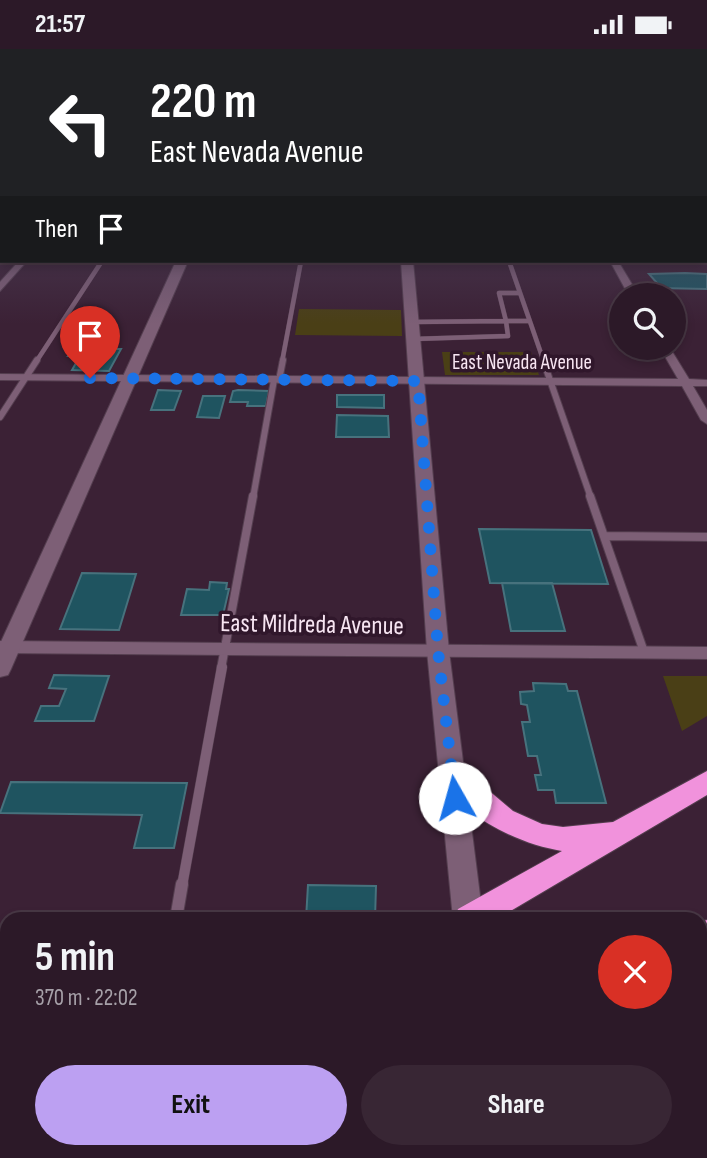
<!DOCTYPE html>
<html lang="en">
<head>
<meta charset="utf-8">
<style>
	:root { --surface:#2c1928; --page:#382634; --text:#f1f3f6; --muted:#a6a0a8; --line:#483845; --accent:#bca0f2 }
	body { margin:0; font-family:"Sofia Sans Condensed",sans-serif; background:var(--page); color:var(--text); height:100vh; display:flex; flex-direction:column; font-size:26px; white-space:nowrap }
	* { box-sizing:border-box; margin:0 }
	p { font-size:23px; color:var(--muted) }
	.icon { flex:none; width:38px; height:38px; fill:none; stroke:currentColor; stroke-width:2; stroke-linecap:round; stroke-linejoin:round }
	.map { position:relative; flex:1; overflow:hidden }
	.sheet { position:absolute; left:0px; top:863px; width:707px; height:247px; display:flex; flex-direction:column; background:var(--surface); border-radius:21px 21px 0 0; box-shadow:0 4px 10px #0003,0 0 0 2px var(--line) }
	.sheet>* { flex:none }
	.hud { position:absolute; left:0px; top:0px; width:707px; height:214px; box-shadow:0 4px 10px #0003,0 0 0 2px var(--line); background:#202124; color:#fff; overflow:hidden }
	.fabs { position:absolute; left:609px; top:234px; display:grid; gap:14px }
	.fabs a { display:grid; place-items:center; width:77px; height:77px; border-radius:50%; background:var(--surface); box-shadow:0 4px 10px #0003,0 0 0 2px var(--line); font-size:35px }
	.pin { position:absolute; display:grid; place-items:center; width:60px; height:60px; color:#fff; margin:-72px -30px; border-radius:50% 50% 50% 0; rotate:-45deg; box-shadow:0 0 7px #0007 }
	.pin .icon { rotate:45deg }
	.me { position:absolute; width:77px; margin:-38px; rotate:353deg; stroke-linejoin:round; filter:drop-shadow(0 0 5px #0008) }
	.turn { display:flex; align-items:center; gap:24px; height:147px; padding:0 35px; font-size:32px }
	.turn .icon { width:91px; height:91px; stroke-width:2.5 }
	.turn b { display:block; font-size:49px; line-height:60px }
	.then { display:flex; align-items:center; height:66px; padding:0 35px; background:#0003; gap:14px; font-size:26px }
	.round { display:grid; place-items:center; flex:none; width:74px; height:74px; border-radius:37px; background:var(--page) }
	.summary { display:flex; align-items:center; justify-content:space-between; height:119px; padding:0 35px }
	h1 { font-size:42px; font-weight:700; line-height:52px }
	.action { display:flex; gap:14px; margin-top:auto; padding:14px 35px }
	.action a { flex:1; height:80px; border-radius:42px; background:var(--accent); color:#111; font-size:28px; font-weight:700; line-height:80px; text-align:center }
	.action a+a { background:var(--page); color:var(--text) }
	.status { display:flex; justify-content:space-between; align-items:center; height:49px; padding:0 35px; background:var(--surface); direction:ltr }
	.status svg { height:19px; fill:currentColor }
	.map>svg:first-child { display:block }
	.green { fill:#4a3f16 }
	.building { fill:#1f5460; stroke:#47727d; stroke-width:2 }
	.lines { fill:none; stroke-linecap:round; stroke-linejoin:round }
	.lane-far5-casing { stroke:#543e4f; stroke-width:4.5 }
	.lane-far4-casing { stroke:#543e4f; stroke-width:5 }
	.lane-far3-casing { stroke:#543e4f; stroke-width:8 }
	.lane-far2-casing { stroke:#543e4f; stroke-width:10 }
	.lane-far1-casing { stroke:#543e4f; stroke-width:11 }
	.lane-casing { stroke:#543e4f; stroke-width:14 }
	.street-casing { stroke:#543e4f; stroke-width:2 }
	.secondary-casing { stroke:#543e4f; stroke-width:2 }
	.highway-casing { stroke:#543e4f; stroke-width:2 }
	.lane-far5 { stroke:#7d5f76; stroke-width:3.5 }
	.lane-far4 { stroke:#7d5f76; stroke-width:4.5 }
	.lane-far3 { stroke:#7d5f76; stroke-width:6 }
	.lane-far2 { stroke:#7d5f76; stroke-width:8 }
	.lane-far1 { stroke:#7d5f76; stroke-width:10 }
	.lane { stroke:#7d5f76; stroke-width:12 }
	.street { fill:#7d5f76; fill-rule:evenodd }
	.secondary { fill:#7d5f76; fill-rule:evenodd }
	.highway { fill:#f192dc; fill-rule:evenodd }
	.route { stroke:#1a73e8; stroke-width:12; stroke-dasharray:0 21.6 }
	.labels { text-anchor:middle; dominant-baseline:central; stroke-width:7; stroke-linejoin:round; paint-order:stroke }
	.far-street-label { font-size:21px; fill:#f7e5f2; stroke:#30172b }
	.street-label { font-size:26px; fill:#f7e5f2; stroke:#30172b }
</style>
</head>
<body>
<div class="status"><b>21:57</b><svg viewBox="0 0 49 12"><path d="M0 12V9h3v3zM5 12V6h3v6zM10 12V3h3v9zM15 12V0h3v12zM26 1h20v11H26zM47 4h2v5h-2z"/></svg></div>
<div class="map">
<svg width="707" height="1109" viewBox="0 0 707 1109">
	<rect width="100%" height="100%" fill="#3b2135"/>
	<path class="green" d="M 299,260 L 401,261 L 402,287 L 295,286 Z
		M 442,303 L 531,303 L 539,326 L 445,326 Z
		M 663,627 L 707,627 L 707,667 L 682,682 Z"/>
	<path class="building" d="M 685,224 L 707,225 L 707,240 L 657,239 L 654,234 L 657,234 L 649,225 Z
		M 72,300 L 121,300 L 109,322 L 72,321 L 80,307 L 68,307 Z
		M 158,341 L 181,342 L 174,361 L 151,361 Z
		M 238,341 L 269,342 L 266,357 L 247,357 L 248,353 L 230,353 L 233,342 Z
		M 337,346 L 384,346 L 384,359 L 337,358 Z
		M 203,347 L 225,347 L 219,369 L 197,368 Z
		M 337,366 L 388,367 L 389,388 L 336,388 Z
		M 479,480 L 591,481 L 608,535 L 490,534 Z
		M 82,524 L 136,525 L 119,581 L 60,580 Z
		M 210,533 L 227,534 L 226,540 L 229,540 L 223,566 L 181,566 L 187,540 L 209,541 Z
		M 502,534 L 552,534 L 565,582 L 511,582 Z
		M 54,626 L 109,627 L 94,672 L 35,672 L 41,657 L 59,657 L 66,640 L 49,639 Z
		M 533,634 L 566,635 L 568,642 L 577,642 L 606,754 L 556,754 L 554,741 L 538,741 L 535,726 L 541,726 L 537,707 L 528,707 L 522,673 L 530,673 L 527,656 L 521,655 L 520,643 L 534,642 Z
		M 11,733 L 187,734 L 174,799 L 134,799 L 142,766 L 0,764 Z
		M 308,836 L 376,837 L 375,870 L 306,870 Z
		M 0,895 L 7,895 L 7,963 L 0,963 Z
		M 0,1016 L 7,1016 L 7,1052 L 0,1076 Z"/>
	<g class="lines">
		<g class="lane-far5-casing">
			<path id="lane-far5" d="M 705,202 L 707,204"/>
		</g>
		<g class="lane-far4-casing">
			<path id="lane-far4" d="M 509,212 L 544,313
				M 519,244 L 499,244 L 506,272 L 529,272
				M 411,273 L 506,272 L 508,287 L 413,290
				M 36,313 L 102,212
				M 282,313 L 301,212"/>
		</g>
		<g class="lane-far3-casing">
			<path id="lane-far3" d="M 543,311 L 591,449
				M 279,331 L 283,311
				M 0,368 L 37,311
				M 253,449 L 274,331"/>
		</g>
		<g class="lane-far2-casing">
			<path id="lane-far2" d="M 590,447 L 644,603
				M 604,487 L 707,488
				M 221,620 L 253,447"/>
		</g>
		<g class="lane-far1-casing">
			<path id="lane-far1" d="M 182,837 L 222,618"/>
		</g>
		<g class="lane-casing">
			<path id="lane" d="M 176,870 L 182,835"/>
		</g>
		<g class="street-casing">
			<path id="street" d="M 0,182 L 2,182 L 2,186 L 0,186 Z
				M 705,185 L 707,185 L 707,189 L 705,189 Z
				M 19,212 L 27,212 L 0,242 L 0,233 Z
				M 610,212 L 618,212 L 639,247 L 629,247 Z
				M 660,299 L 670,299 L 689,330 L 707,331 L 707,337 L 693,337 L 707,361 L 707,375 L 701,371 L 682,337 L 0,331 L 0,325 L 678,330 Z
				M 0,592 L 707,598 L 707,610 L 0,604 Z"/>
		</g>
		<g class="secondary-casing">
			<path id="secondary" d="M 0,125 L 2,125 L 2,131 L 0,131 Z
				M 0,152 L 2,152 L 2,158 L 0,158 Z
				M 705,154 L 707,154 L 707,160 L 705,160 Z
				M 176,212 L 188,212 L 11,620 L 8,626 L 0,628 L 0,595 Z
				M 401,212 L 413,212 L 449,602 L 483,870 L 453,870 L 427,602 Z
				M 71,1102 L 115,1102 L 112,1109 L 68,1109 Z
				M 474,1102 L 510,1102 L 511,1109 L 475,1109 Z"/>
		</g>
		<g class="highway-casing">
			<path id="highway" d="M 452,714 L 461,718 L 513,762 L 542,775 L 563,778 L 613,773 L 707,722 L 707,746 L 497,870 L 454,870 L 458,860 L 562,802 C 518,795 460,767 439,725 L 443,718 Z
				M 707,871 L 707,902 L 700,905 L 700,873 Z
				M 400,1102 L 441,1102 L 438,1109 L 397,1109 Z"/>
		</g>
		<use href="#lane-far5" class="lane-far5"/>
		<use href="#lane-far4" class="lane-far4"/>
		<use href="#lane-far3" class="lane-far3"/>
		<use href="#lane-far2" class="lane-far2"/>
		<use href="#lane-far1" class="lane-far1"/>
		<use href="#lane" class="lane"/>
		<use href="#street" class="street"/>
		<use href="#secondary" class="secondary"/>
		<use href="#highway" class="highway"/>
	</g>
	<linearGradient id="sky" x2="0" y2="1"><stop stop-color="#20121d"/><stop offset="0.44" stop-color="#4f435c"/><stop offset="1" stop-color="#4f435c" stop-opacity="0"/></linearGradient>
	<rect width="707" height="275" fill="url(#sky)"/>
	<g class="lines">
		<path class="route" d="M 90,329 L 418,332 L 438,602 L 455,749"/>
	</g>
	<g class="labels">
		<g class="far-street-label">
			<text x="522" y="313">East Nevada Avenue</text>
		</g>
		<g class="street-label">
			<text transform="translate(312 576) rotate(1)">East Mildreda Avenue</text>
		</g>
	</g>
</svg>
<div class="fabs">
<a><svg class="icon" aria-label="search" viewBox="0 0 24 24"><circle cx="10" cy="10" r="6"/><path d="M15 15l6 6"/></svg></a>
</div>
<div class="pin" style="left:90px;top:329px;background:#d93025"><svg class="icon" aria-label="arrive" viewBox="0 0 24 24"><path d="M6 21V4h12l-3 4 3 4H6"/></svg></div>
<svg class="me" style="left:455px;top:749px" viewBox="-20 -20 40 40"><circle r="19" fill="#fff"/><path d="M0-13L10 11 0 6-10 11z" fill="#1a73e8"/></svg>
<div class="hud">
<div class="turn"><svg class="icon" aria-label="left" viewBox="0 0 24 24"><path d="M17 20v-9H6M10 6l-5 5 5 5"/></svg><div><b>220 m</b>East Nevada Avenue</div></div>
<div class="then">Then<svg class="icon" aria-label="arrive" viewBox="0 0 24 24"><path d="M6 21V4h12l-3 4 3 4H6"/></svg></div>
</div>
<section class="sheet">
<div class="summary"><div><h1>5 min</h1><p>370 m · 22:02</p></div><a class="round" style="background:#d93025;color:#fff"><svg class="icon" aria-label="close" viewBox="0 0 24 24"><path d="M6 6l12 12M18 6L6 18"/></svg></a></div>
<div class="action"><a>Exit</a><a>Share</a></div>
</section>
</div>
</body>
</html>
